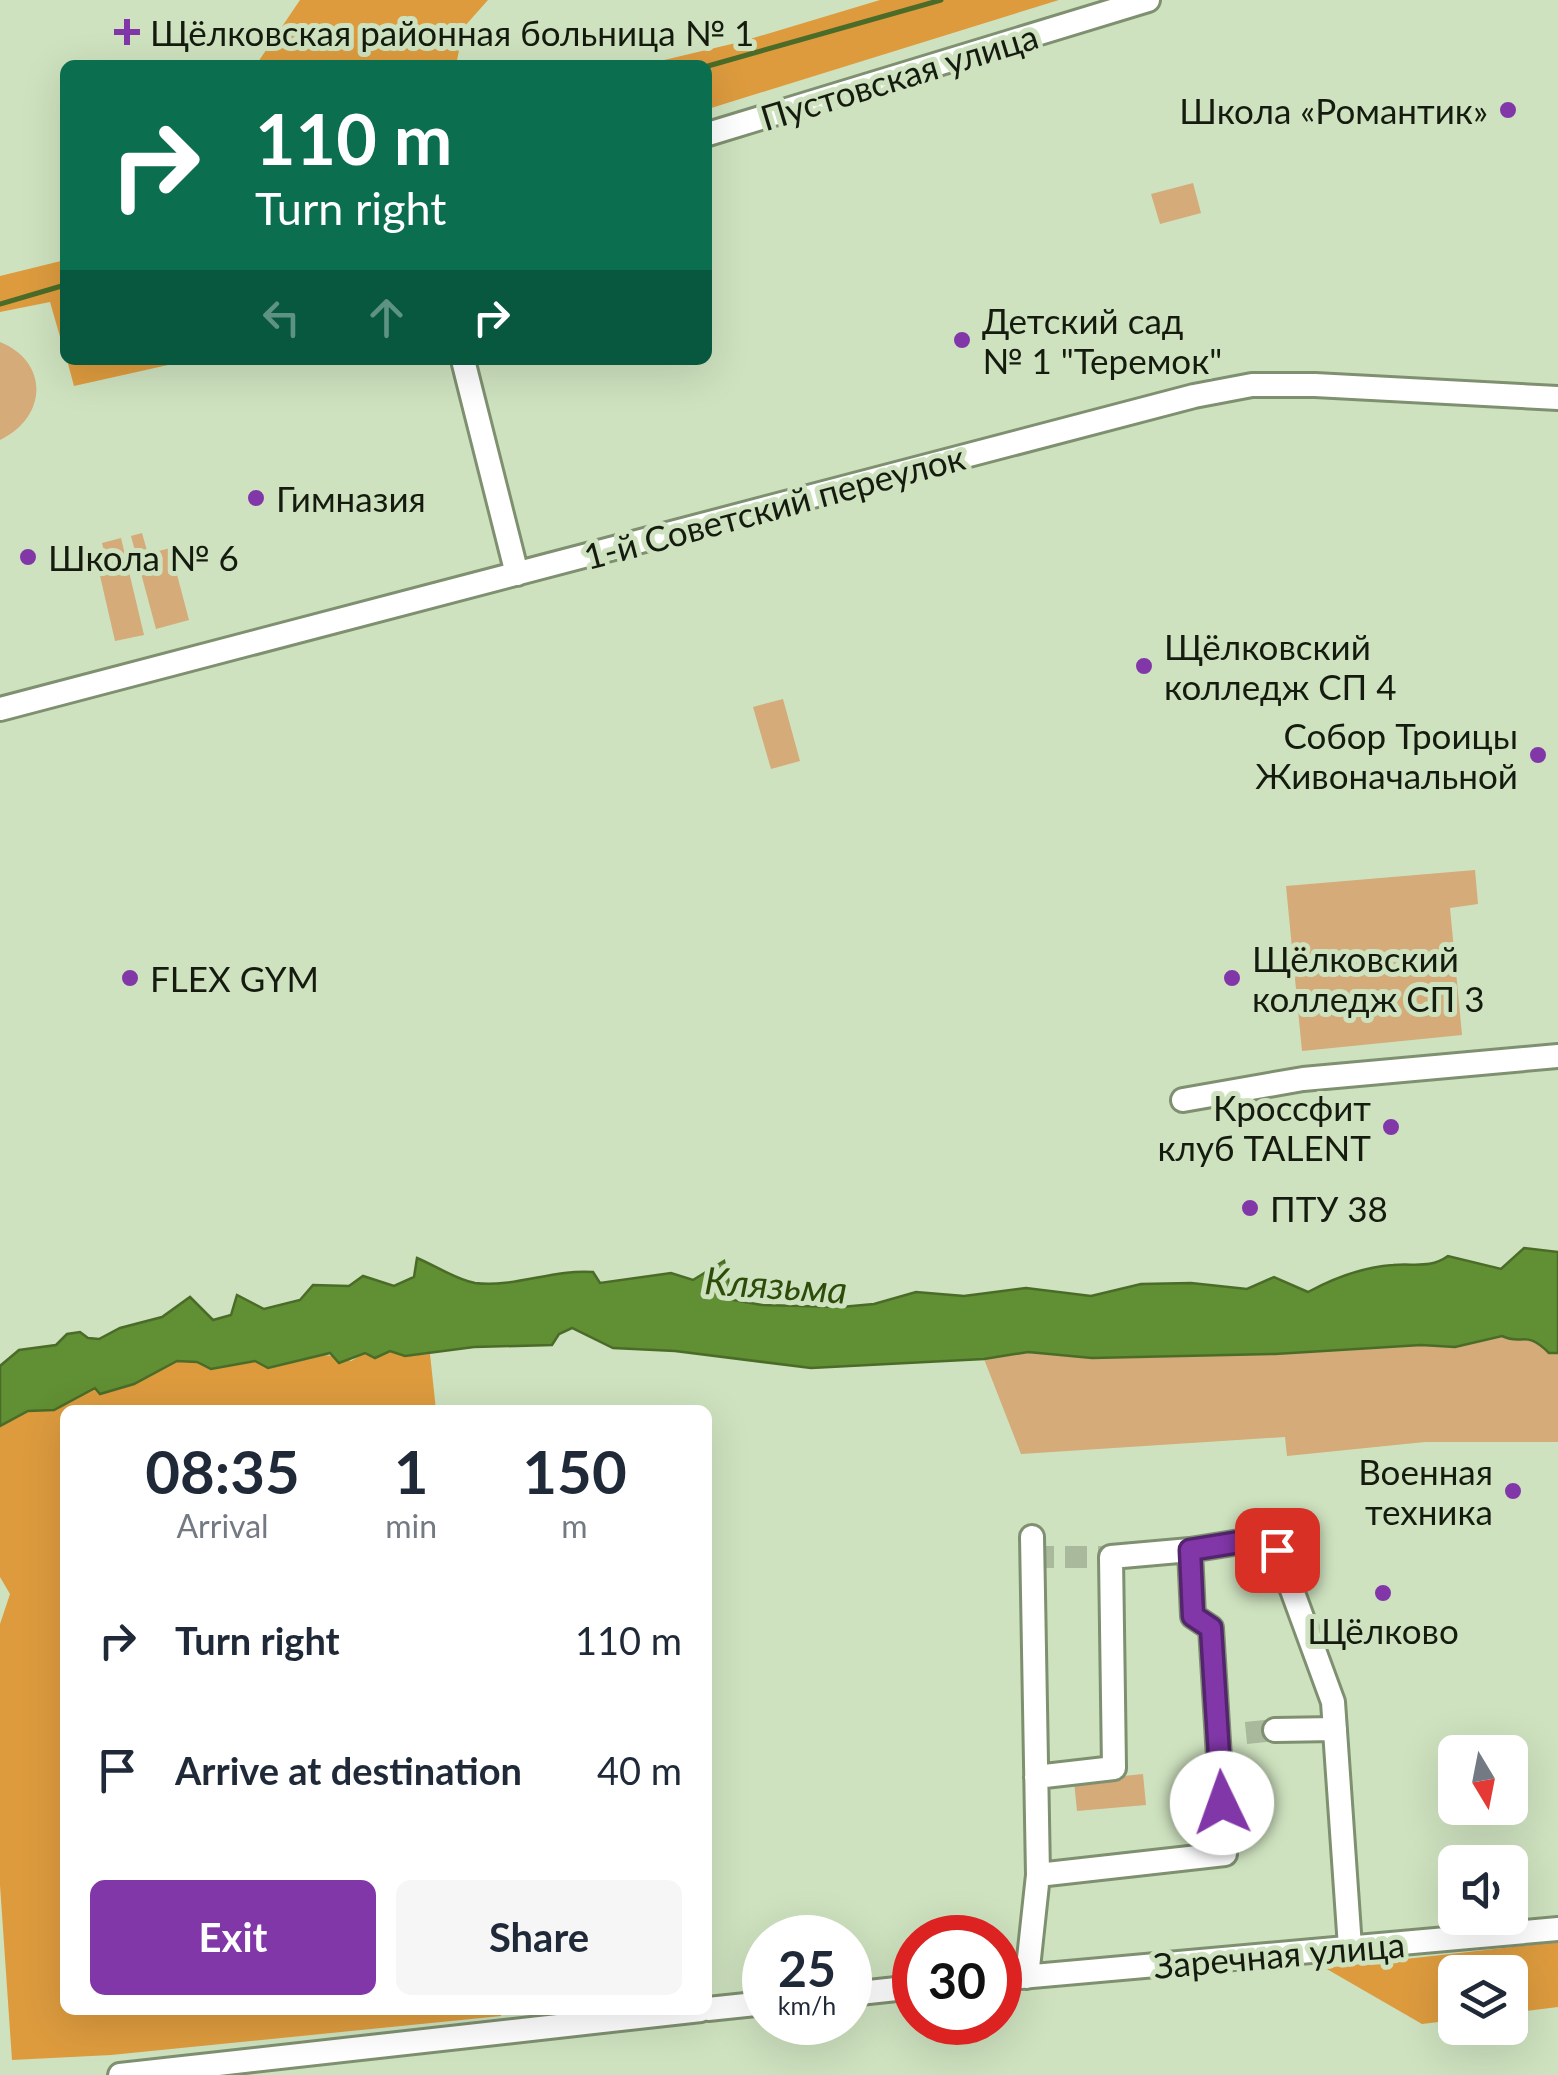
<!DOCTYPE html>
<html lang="en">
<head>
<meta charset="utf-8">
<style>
	:root { --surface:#fff; --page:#f6f6f7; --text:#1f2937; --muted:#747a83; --accent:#8237a9 }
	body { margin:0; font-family:Lato,sans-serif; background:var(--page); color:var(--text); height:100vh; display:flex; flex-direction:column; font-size:38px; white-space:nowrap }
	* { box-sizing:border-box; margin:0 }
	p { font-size:32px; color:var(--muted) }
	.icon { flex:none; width:55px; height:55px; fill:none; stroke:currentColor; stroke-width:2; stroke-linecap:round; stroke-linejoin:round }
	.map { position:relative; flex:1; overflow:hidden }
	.details { position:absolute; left:60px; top:1405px; width:652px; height:610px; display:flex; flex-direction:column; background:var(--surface); border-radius:15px; box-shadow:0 10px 40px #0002 }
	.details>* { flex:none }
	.guide { position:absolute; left:60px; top:60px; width:652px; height:305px; border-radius:15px; box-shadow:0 10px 40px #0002; background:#0b6e4f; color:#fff; overflow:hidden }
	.needle { width:65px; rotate:170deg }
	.fabs { position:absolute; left:1438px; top:1735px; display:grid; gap:20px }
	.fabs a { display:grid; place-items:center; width:90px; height:90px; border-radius:15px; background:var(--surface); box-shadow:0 10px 40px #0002; font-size:50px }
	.speed { position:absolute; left:742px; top:1915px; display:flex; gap:20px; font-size:50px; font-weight:700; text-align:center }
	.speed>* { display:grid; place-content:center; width:130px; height:130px; border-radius:50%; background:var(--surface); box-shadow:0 10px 40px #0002; line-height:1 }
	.speed small { font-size:25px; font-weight:400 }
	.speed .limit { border:15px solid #d22; background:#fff; color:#111 }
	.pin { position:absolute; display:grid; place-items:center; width:85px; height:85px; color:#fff; margin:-42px; border-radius:20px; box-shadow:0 5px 15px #0006 }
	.me { position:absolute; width:110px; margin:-55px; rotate:357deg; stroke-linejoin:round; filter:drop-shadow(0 0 8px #0008) }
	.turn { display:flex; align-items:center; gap:35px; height:210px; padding:0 30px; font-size:45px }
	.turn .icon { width:130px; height:130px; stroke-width:2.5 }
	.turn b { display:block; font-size:70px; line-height:85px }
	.lanes { display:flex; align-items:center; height:95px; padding:0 30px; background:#0003; justify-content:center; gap:50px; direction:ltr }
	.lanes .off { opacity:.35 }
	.eta { display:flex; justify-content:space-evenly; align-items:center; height:170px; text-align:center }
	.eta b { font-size:60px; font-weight:700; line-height:70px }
	.action { display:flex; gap:20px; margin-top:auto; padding:20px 30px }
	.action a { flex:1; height:115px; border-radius:15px; background:var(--accent); color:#fff; font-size:40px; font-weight:700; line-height:115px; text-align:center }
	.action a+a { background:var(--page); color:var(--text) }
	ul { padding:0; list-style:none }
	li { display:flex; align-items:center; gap:30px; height:130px; padding:0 30px }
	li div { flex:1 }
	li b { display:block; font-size:38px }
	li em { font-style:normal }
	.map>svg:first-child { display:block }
	.green { fill:#d4ab79 }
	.forest { fill:#dd9b3e }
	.water { fill:#618f33; stroke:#4a6c28; stroke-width:2.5 }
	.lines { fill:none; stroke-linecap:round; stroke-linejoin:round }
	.stream { stroke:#4a6c28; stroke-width:5 }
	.minor-tunnel { stroke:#a9ba9c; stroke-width:22; stroke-dasharray:22 11; stroke-linecap:butt }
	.minor-casing { stroke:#7e9070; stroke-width:28 }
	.minor { stroke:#fff; stroke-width:22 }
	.route-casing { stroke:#54246e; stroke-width:25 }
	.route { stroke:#8237a9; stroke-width:18 }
	.poi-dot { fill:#8237a9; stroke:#cee2bf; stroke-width:4 }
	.labels { text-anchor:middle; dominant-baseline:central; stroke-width:10; stroke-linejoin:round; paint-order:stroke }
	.poi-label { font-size:35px; fill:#151c0f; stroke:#cee2bf; text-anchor:start }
	.street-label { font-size:35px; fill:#151c0f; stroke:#cee2bf }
	.water-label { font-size:38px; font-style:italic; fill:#2d4c09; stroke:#cee2bf }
</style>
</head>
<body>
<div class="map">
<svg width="1558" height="2075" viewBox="0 0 1558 2075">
	<rect width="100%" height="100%" fill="#cee2bf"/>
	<path class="green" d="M 1193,183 L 1201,213 L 1160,224 L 1151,194 Z
		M 0,342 C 50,362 47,418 0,440 Z
		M 142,533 L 148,554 L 170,548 L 189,620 L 156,629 L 131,536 Z
		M 121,538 L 144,635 L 115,641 L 98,567 L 107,564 L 102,543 Z
		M 783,699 L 800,761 L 771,769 L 753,707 Z
		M 1475,870 L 1478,904 L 1450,908 L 1462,1035 L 1302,1051 L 1286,886 Z
		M 1502,1336 C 1523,1346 1525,1329 1549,1353 L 1558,1353 L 1558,1442 L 1425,1442 L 1287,1456 L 1285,1437 L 1021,1454 L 984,1359 L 1028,1352 L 1092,1358 L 1275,1354 L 1421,1345 L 1455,1347 Z
		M 1143,1774 L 1146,1805 L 1077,1811 L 1074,1781 Z"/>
	<path class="forest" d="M 300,0 L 488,0 L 464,27 L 456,65 L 256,65 Z
		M 880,0 L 1059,0 L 708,109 L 708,65 L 643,65 L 740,42 Z
		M 65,260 L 65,354 L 50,302 L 0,312 L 0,276 Z
		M 67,360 L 176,360 L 177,363 L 74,386 Z
		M 390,1351 L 405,1356 L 430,1354 L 436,1410 L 65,1410 L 65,2010 L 501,2010 L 501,2016 L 111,2055 L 12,2060 L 0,1885 L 0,1624 L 10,1594 L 0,1577 L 0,1426 L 28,1411 L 54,1410 L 96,1388 L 134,1384 L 177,1361 L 197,1362 L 211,1369 L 255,1361 L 268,1368 C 299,1358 320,1349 351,1361 L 365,1353 Z
		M 1558,1942 L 1558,2007 L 1510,2013 L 1510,1972 L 1455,1972 L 1455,2020 L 1422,2024 L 1325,1968 Z"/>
	<path class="water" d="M 1524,1248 L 1558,1252 L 1558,1353 L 1549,1353 C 1525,1329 1523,1346 1502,1336 L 1455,1347 L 1421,1345 L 1275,1354 L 1092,1358 L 1028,1352 L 984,1359 L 811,1368 L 675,1351 L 613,1348 L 572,1328 L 559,1334 L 552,1345 L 474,1347 L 405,1356 L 390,1351 L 375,1358 L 365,1353 L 339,1363 L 330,1353 L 268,1368 L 255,1361 L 211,1369 L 197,1362 L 177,1361 L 134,1384 L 100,1394 L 95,1388 L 54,1410 L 28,1411 L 0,1426 L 0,1366 L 19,1350 L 56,1345 L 67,1334 L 80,1332 L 88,1338 L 99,1339 L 120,1328 L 162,1317 L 190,1297 L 213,1320 L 231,1315 L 237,1295 L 264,1309 L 300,1300 L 313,1285 L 349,1286 L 363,1276 L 394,1286 L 414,1277 L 417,1258 C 434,1265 457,1280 475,1283 C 514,1288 553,1269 593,1272 L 600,1283 L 671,1273 L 693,1280 L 724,1261 L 733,1300 L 762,1305 L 841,1307 L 874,1304 L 916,1292 L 964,1296 L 1026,1288 L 1091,1296 L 1141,1284 L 1191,1283 L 1247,1289 L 1274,1277 L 1308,1292 C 1334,1278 1364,1267 1393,1265 C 1414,1263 1430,1269 1448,1256 L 1501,1269 Z"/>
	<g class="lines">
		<path class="stream" d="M 708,66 L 941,0
			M 0,304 L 65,285"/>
		<path class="minor-tunnel" d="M 1032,1557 L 1111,1557
			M 1246,1733 L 1275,1730"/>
		<g class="minor-casing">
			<path id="minor" d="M 708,134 L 1148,0
				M 463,360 L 517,574
				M 0,709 L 1194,396 L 1252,385 L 1315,385 L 1558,398
				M 1183,1100 L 1303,1079 L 1558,1056
				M 1032,1537 L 1038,1875
				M 1275,1730 L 1335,1729
				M 1036,1777 L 1114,1768 L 1111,1557 L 1190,1550
				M 1027,1977 L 1038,1875 L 1225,1854 L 1211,1628 L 1193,1616 L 1190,1550 L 1252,1540 L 1277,1549 L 1333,1702 L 1350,1947
				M 1000,1979 L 1558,1929
				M 850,1994 L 915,1987
				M 708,2009 L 765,2003
				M 120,2075 L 701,2010"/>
		</g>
		<use href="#minor" class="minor"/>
	</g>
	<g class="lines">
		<g class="route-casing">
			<path id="route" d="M 1222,1803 L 1211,1628 L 1193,1616 L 1190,1550 L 1252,1540 L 1277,1550"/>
		</g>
		<use href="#route" class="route"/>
	</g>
	<g class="poi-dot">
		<path d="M122 17h10v10h10v10h-10v10h-10v-10h-10v-10h10z"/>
		<circle cx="1508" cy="110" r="10"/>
		<circle cx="962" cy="340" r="10"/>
		<circle cx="256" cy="498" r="10"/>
		<circle cx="28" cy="557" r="10"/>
		<circle cx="1144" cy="666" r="10"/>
		<circle cx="1538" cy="755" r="10"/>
		<circle cx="130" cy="978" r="10"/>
		<circle cx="1232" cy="978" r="10"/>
		<circle cx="1391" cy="1127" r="10"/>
		<circle cx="1250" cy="1208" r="10"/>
		<circle cx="1513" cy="1491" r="10"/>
		<circle cx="1383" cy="1593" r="10"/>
	</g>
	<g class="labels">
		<g class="poi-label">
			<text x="150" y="32">Щёлковская районная больница № 1</text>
			<text x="1488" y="110" text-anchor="end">Школа «Романтик»</text>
			<text x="982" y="320">Детский сад<tspan x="982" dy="40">№ 1 "Теремок"</tspan></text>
			<text x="276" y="498">Гимназия</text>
			<text x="48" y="557">Школа № 6</text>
			<text x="1164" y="646">Щёлковский<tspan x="1164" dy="40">колледж СП 4</tspan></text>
			<text x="1518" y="735" text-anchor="end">Собор Троицы<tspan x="1518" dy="40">Живоначальной</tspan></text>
			<text x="1252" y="958">Щёлковский<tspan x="1252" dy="40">колледж СП 3</tspan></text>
			<text x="150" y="978">FLEX GYM</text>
			<text x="1371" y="1107" text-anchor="end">Кроссфит<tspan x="1371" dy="40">клуб TALENT</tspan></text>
			<text x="1270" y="1208">ПТУ 38</text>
			<text x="1493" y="1471" text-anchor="end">Военная<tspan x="1493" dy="40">техника</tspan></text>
			<text x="1383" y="1630" text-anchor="middle">Щёлково</text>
		</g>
		<g class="street-label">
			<text transform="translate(899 76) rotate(-17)">Пустовская улица</text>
			<text transform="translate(774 506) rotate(-15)">1-й Советский переулок</text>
			<text transform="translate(1279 1954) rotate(-5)">Заречная улица</text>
		</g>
		<g class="water-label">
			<text transform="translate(776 1284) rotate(4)">Клязьма</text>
		</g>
	</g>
</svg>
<div class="fabs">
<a><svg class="needle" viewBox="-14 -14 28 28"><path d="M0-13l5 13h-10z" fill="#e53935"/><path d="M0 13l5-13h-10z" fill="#747a83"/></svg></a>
<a><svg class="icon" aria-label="sound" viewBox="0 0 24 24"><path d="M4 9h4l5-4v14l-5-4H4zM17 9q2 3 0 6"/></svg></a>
<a><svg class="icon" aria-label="layers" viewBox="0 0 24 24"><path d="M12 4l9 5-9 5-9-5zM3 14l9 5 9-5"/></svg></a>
</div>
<div class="speed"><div>25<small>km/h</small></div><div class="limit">30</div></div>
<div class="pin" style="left:1277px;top:1550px;background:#d93025"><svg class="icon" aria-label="arrive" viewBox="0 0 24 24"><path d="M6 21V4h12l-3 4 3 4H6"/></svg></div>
<svg class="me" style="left:1222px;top:1803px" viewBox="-20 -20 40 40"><circle r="19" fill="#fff"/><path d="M0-13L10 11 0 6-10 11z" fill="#8237a9"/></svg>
<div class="guide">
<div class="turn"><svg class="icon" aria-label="right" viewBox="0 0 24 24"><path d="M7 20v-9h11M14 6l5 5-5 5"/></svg><div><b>110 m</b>Turn right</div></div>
<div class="lanes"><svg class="icon off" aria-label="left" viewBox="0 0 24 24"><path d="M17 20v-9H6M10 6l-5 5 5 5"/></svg><svg class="icon off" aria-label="ahead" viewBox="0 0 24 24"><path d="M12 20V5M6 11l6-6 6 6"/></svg><svg class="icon" aria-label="right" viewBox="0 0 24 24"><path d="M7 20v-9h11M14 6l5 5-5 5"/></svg></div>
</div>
<section class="details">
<div class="eta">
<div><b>08:35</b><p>Arrival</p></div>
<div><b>1</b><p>min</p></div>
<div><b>150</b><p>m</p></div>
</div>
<ul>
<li><svg class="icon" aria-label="right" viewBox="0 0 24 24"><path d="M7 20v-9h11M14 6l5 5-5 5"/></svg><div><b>Turn right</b></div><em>110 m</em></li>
<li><svg class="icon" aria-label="arrive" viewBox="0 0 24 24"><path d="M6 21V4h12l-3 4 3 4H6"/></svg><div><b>Arrive at destination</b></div><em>40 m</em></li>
</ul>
<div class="action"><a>Exit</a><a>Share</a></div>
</section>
</div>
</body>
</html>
